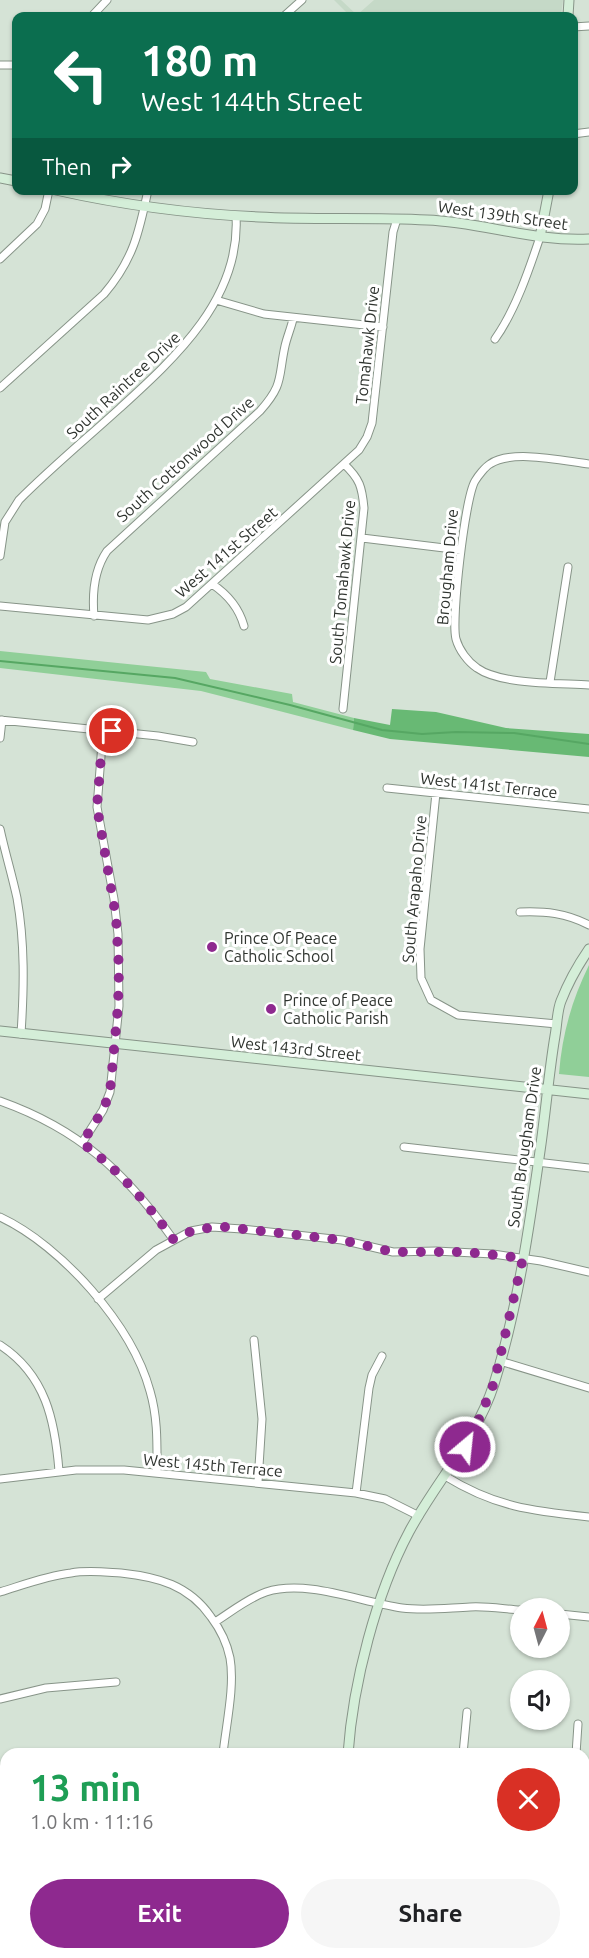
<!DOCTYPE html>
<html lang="en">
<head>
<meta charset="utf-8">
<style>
	:root { --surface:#fff; --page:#f6f6f6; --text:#202124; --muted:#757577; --accent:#8e298f }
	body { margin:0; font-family:Ubuntu,sans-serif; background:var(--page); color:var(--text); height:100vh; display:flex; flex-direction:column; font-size:22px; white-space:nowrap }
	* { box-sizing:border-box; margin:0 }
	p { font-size:20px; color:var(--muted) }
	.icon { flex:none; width:33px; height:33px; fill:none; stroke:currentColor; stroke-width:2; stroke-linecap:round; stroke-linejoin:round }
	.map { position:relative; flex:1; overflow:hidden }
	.panel { position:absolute; left:0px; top:1748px; width:590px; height:212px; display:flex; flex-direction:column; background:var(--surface); border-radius:18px 18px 0 0; box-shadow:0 2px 4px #0004 }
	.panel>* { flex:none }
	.banner { position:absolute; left:12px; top:12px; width:566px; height:183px; border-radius:12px; box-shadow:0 2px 4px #0004; background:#0b6e4f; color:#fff; overflow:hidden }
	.needle { width:39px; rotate:6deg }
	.tools { position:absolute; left:510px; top:1598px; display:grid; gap:12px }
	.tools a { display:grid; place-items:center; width:60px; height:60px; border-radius:50%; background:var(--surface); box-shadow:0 2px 4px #0004; font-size:30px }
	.pin { position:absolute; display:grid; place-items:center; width:51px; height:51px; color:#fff; margin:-26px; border:3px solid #fff; border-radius:50%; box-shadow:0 2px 6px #0007 }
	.me { position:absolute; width:66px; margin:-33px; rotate:28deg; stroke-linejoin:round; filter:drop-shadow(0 0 4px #0008) }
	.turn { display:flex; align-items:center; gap:21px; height:126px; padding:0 30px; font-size:27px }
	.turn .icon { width:78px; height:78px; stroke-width:2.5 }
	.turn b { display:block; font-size:42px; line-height:51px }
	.then { display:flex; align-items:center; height:57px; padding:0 30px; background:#0003; gap:12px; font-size:22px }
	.round { display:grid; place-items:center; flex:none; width:63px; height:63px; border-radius:32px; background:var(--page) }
	.summary { display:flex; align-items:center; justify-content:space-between; height:102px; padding:0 30px }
	h1 { font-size:36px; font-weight:700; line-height:45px; color:#1e9e55 }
	.action { display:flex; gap:12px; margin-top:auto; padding:12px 30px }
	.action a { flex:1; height:69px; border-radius:36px; background:var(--accent); color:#fff; font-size:24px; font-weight:700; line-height:69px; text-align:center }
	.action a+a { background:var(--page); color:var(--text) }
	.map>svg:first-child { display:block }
	.built { fill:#c5d9c7 }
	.green { fill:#90cf98 }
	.forest { fill:#68b974 }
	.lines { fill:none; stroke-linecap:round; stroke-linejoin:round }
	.stream { stroke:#56a763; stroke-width:2 }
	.street-casing { stroke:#879488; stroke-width:9 }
	.secondary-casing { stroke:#879488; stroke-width:11 }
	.street { stroke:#fff; stroke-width:7 }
	.secondary { stroke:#d4eed8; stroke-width:9 }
	.route { stroke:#8e298f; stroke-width:10; stroke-dasharray:0 18 }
	.poi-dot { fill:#8e298f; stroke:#fff; stroke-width:2 }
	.labels { text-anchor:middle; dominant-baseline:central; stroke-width:6; stroke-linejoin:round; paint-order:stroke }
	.street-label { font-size:16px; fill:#2f342f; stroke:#fff }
	.poi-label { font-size:16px; fill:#2f342f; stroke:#fff; text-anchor:start }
</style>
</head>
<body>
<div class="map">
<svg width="589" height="1958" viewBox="0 0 589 1958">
	<rect width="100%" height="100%" fill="#d5e3d6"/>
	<path class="built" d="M 334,0 L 341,0 L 357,15 L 374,0 L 563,0 L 561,16 L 350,16 Z"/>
	<path class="green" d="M 0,651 L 206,672 L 210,679 L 292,694 L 293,702 L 354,718 L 353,730 L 201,691 L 0,668 Z
		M 589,965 L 589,1077 L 559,1074 C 562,1034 572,1000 589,965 Z
		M 584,1800 L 589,1801 L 589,1957 L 553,1953 L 584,1953 Z"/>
	<path class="forest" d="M 392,709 L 436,712 L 506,728 L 589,734 L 589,757 L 390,739 L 353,730 L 354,718 L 390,725 Z"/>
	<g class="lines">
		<path class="stream" d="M 0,661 L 175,678 L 290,705 L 382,730 L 422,734 L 456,732 L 514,733 L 589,744
			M 0,1907 L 6,1912
			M 39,1953 L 43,1958"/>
		<g class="street-casing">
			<path id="street" d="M 92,16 L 107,0
				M 284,16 L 302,0
				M 573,27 L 589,26
				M 0,65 L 16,65
				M 573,134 L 589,132
				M 0,259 L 37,224 L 45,209 L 49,190
				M 216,300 L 264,314 L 383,327
				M 495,339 C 515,311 529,270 540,237
				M 0,388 L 104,294 C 133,260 139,233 148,190
				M 589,464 C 564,461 511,449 490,464 C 485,467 478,476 475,481 C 465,498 451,620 456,639 C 459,650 468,662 477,668 C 501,685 559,683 589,685
				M 362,538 L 461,550
				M 0,556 L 5,522 L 19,500 C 51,468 87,438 120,408 C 176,357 241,298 236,216
				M 212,584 C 227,594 239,608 244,626
				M 0,606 L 148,620 L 173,614 L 186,607 L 359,450 L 367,437 L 372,423 L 393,232 L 397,219
				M 94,616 C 92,593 94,570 107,551 L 260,411 C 284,384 278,378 285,346 C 287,337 291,328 293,319
				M 550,682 L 568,567
				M 343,709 L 364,508 C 362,487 360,479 344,464
				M 0,720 L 158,736 L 193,742
				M 0,738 L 2,720
				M 387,788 L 589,809
				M 436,793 L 420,949 L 421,978 L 431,1000 L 458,1015 L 557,1024
				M 0,829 C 5,852 12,875 17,898 C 25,943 24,988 21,1034
				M 520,912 C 545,911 566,913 589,925
				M 0,1101 C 79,1129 125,1172 173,1239
				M 82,1143 L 103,1110 L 110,1092 L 119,1006 L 118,934 L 114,899 L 97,807 L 102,744 L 112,731
				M 404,1147 L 589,1168
				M 0,1217 C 62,1246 132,1325 150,1391 C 158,1418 157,1445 157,1473
				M 98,1299 L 156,1250 L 191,1231 L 212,1227 L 242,1229 L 342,1240 L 393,1252 L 436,1251 L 493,1254 L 541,1261 L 589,1272
				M 254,1340 L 262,1419 L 258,1482
				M 0,1345 C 46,1375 55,1421 59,1471
				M 500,1361 L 589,1388
				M 445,1476 C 495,1507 532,1511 589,1517
				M 0,1479 L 76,1470 L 124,1470 L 356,1493 L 385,1499 L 419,1516
				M 356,1493 L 369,1388 L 372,1375 L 382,1356
				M 0,1592 C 23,1585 46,1576 71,1573 C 87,1570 104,1572 121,1573 C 158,1577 189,1585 211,1617 C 220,1629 227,1643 230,1658 C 235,1686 226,1725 223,1754
				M 560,1614 L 589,1617
				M 215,1622 C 231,1612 248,1598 266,1592 C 307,1579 360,1602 402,1608 C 425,1611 447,1608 470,1607 C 487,1606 504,1609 520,1610
				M 0,1699 L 46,1688 L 116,1682
				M 463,1754 L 467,1712
				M 576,1754 L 578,1724
				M 0,1802 L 6,1807
				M 197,1958 L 198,1953"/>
		</g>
		<g class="secondary-casing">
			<path id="secondary" d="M 568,16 L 569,0
				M 0,178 L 16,181
				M 56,190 C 123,205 191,214 259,217 C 315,220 371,217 427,220 C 482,222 533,242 589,239
				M 540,237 L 549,190
				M 0,1031 L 589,1094
				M 348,1754 C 353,1683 376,1594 409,1532 C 436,1481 476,1440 494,1384 C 518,1308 530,1222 541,1144 C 546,1108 549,1072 555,1036 C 557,1025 557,1011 561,1001 C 568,983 578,965 589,949
				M 584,1791 L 589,1792
				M 324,1958 L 325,1953"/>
		</g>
		<use href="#street" class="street"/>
		<use href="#secondary" class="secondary"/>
	</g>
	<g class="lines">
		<path class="route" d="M 112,731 L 102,744 L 97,807 L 116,917 L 119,969 L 118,1006 L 110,1092 L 103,1110 L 82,1143 C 119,1170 146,1202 173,1239 L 197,1229 L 225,1227 L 342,1240 L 393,1252 L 465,1252 L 523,1258 L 494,1383 L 477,1424 L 465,1447"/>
	</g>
	<g class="poi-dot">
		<circle cx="212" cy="947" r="6"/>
		<circle cx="271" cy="1009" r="6"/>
	</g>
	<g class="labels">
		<g class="street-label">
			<text transform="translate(503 215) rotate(8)">West 139th Street</text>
			<text transform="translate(367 345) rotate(-84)">Tomahawk Drive</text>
			<text transform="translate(123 385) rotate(-43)">South Raintree Drive</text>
			<text transform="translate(185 459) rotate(-42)">South Cottonwood Drive</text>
			<text transform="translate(226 552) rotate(-41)">West 141st Street</text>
			<text transform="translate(447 567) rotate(-85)">Brougham Drive</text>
			<text transform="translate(342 582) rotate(-85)">South Tomahawk Drive</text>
			<text transform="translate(489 785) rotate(6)">West 141st Terrace</text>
			<text transform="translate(414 889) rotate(-85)">South Arapaho Drive</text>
			<text transform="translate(296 1048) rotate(6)">West 143rd Street</text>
			<text transform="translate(524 1147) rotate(-82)">South Brougham Drive</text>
			<text transform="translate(213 1465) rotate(5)">West 145th Terrace</text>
		</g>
		<g class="poi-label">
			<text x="224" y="938">Prince Of Peace<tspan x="224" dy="18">Catholic School</tspan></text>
			<text x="283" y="1000">Prince of Peace<tspan x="283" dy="18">Catholic Parish</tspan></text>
		</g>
	</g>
</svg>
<div class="tools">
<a><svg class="needle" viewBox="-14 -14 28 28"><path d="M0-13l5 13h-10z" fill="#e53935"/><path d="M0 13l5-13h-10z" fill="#757577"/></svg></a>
<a><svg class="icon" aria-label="sound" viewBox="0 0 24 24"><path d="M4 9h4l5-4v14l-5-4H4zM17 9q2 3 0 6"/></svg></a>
</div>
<div class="pin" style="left:112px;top:731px;background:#d93025"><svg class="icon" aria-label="arrive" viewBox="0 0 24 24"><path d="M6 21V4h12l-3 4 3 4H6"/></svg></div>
<svg class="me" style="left:465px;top:1447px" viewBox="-20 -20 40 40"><circle r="17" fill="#8e298f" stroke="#fff" stroke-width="3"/><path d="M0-11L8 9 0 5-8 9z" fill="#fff"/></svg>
<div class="banner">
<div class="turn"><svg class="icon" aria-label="left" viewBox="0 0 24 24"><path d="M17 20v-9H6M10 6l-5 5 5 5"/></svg><div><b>180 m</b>West 144th Street</div></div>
<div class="then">Then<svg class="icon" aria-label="right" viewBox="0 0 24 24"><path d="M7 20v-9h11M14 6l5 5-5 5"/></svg></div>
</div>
<section class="panel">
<div class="summary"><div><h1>13 min</h1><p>1.0 km · 11:16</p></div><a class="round" style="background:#d93025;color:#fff"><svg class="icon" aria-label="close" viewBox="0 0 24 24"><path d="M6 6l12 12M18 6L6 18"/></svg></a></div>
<div class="action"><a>Exit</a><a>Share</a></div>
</section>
</div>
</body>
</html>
